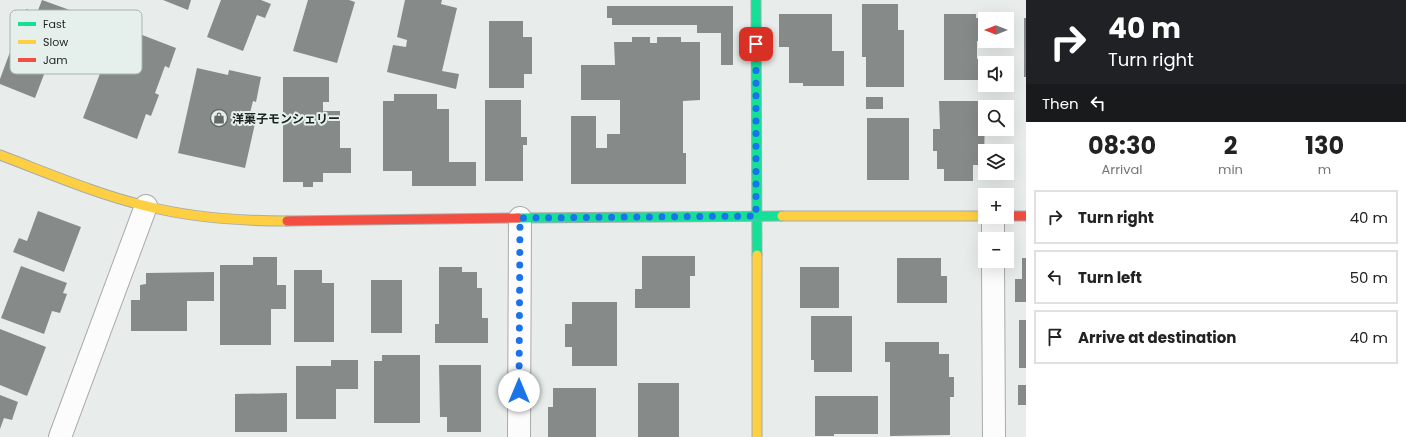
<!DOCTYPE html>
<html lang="en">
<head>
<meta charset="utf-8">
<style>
	:root { --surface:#fff; --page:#f6f6f6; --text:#222; --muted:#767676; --line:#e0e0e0 }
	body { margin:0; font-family:Poppins,"Noto Sans JP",sans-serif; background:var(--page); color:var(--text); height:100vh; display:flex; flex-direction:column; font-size:15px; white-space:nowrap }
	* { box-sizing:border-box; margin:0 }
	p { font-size:13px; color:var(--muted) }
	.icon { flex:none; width:22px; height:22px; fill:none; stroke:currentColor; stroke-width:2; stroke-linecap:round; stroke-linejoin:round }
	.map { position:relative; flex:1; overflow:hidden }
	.sheet { display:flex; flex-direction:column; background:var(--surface); width:380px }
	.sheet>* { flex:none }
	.guide { background:#202124; color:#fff; overflow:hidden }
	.needle { width:26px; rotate:270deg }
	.buttons { position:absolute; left:978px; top:12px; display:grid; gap:8px }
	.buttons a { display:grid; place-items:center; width:36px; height:36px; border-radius:0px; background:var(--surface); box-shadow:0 4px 16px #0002; font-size:20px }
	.pin { position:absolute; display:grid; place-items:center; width:34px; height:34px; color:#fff; margin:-17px; border-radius:8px; box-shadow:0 2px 6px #0006 }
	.me { position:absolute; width:44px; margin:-22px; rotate:0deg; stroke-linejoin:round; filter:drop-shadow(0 0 3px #0008) }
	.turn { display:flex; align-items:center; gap:14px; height:84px; padding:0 16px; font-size:18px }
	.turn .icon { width:52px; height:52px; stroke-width:2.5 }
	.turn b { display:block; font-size:28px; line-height:34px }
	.then { display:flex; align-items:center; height:38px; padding:0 16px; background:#0003; gap:8px; font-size:15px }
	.eta { display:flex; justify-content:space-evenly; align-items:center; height:68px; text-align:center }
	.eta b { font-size:24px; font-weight:700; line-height:28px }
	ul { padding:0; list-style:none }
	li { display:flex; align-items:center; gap:12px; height:54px; margin:0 8px 6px; padding:0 8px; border:2px solid var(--line); border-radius:0px }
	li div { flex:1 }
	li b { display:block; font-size:15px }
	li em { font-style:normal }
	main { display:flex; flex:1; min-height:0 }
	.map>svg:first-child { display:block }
	.building { fill:#868a89 }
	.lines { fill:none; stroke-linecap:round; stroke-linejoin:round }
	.street-casing { stroke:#a7abaa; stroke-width:24 }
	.fast-casing { stroke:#a7abaa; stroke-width:11 }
	.slow-casing { stroke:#a7abaa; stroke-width:11 }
	.jam-casing { stroke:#a7abaa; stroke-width:11 }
	.street { stroke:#fcfcfc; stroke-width:22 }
	.fast { stroke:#16e098; stroke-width:9 }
	.slow { stroke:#ffcf43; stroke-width:9 }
	.jam { stroke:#f24e42; stroke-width:9 }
	.route { stroke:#1a73e8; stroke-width:7; stroke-dasharray:0 12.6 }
	.labels { text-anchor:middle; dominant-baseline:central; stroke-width:4; stroke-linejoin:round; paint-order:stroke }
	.poi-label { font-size:12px; font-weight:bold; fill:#1d211f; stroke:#e5f0ec; text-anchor:start }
	.key { fill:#e5f0ec; stroke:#a9b2ae; stroke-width:1 }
	.key-label { font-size:11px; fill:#1d211f }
</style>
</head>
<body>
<main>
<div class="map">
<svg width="1026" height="437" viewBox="0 0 1026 437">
	<rect width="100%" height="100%" fill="#e8edeb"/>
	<path class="building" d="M 42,0 L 92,18 L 93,15 L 107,20 L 88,70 L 51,56 L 35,98 L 0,84 L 0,79 L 26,9 L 37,13 Z
		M 163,0 L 191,0 L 188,10 Z
		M 221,0 L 261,0 L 271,4 L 265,18 L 257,15 L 243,51 L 207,37 Z
		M 308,0 L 349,0 L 355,2 L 337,63 L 293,51 Z
		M 405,0 L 442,0 L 441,4 L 457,8 L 442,71 L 459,74 L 456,89 L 387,72 L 393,45 L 406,47 L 407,40 L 397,37 Z
		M 862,4 L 898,4 L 898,30 L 904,30 L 904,87 L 866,87 L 866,57 L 862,57 Z
		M 607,6 L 733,6 L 733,65 L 721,65 L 721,33 L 697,33 L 697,25 L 612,25 L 612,18 L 607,18 Z
		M 779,14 L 832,14 L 832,51 L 844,51 L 844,86 L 803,86 L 803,83 L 789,83 L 789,47 L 779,47 Z
		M 944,14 L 976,14 L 976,18 L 985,18 L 985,41 L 977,41 L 977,59 L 993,59 L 993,63 L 985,63 L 985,80 L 944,80 Z
		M 1024,18 L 1026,18 L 1026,77 L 1024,77 Z
		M 489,21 L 523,21 L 523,37 L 532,37 L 532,74 L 524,74 L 524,88 L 489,88 Z
		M 119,32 L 135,38 L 137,33 L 176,48 L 169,68 L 165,66 L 155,93 L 159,95 L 151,116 L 146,114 L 137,139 L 83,118 L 114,37 L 116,39 Z
		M 632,37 L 650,37 L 650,43 L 657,43 L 657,37 L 681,37 L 681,42 L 700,42 L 700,100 L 683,101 L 683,153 L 686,153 L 686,184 L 571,184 L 571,116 L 596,116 L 596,148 L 607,148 L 607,134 L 620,134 L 620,100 L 581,100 L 581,65 L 615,65 L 614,42 L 632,42 Z
		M 197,68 L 228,75 L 229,70 L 261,77 L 256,102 L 253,101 L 249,117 L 256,119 L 245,168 L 178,153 Z
		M 283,77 L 329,77 L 329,102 L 323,102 L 323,111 L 340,111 L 340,148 L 351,148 L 351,173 L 323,173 L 323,182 L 313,182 L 313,187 L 303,187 L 303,182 L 283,182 Z
		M 394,94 L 437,94 L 437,109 L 449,109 L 449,162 L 476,162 L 476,186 L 412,186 L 412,171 L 383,171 L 383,101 L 394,101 Z
		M 866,97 L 883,97 L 883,109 L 866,109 Z
		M 485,100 L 521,100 L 521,137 L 527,137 L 527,145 L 523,145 L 523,181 L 485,181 Z
		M 939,101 L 997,101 L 997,107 L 985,107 L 984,165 L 973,165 L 973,181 L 944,181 L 944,169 L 937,169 L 937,151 L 933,151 L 933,129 L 940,129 Z
		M 867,118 L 909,118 L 909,180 L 867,180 Z
		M 38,211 L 81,227 L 64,272 L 13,252 L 19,238 L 27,241 Z
		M 642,256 L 695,256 L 695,276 L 690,276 L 690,308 L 635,308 L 635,289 L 642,289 Z
		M 253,257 L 277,257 L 277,285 L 286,285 L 286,309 L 271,309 L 271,345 L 220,345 L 220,265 L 253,265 Z
		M 897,258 L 941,258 L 941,276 L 947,276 L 947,303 L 897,303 Z
		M 1022,258 L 1026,258 L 1026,302 L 1015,302 L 1015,279 L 1022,279 Z
		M 21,266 L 67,283 L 63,293 L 67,294 L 60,313 L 52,311 L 44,334 L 1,318 Z
		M 439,267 L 462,267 L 462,272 L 477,272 L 477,288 L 482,288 L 482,318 L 488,318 L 488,343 L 435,343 L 435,324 L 439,324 Z
		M 800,267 L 839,267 L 839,308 L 800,308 Z
		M 294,270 L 322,270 L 322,283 L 334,283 L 334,342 L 294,342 Z
		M 214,272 L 214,301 L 187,301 L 187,331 L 131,331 L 131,300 L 140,300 L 140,285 L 146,284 L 146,273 Z
		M 371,280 L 402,280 L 402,333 L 371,333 Z
		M 572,302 L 617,302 L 617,366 L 572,366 L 572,347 L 565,347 L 565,324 L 572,324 Z
		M 811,316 L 852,316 L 852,372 L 814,372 L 814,360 L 811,360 Z
		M 1019,320 L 1026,320 L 1026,368 L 1019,368 Z
		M 0,329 L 46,347 L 27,396 L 0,385 Z
		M 885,342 L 939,342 L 939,354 L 949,354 L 949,377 L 954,377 L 954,397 L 950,397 L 950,435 L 890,436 L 890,362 L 885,362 Z
		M 382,355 L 420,355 L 420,423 L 374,423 L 374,361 L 382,361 Z
		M 331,360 L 358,360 L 358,389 L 336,389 L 336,419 L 296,419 L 296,366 L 331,366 Z
		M 439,365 L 481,365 L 481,432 L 447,432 L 447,417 L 440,417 Z
		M 638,383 L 679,383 L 679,437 L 638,437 Z
		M 1018,385 L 1026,385 L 1026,405 L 1018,405 Z
		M 553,388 L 596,388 L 596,437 L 548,437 L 548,407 L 553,407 Z
		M 287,393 L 287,432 L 235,432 L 235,394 Z
		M 0,395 L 18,402 L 12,420 L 4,418 L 0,429 Z
		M 815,396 L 878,396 L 878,434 L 834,434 L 834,436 L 815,436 Z"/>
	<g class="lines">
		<g class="street-casing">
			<path id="street" d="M 993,217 L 993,239
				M 993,261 L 994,437
				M 60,437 L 146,206
				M 519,437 L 520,218"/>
		</g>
		<g class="fast-casing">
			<path id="fast" d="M 756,0 L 757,255
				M 518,218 L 782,216"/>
		</g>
		<g class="slow-casing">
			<path id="slow" d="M 0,155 C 48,173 96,194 146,206 C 192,218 240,221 287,221
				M 782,216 L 985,216
				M 757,255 L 757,437"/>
		</g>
		<g class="jam-casing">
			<path id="jam" d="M 1007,216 L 1026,216
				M 287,221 L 518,218"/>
		</g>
		<use href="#street" class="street"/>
		<use href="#fast" class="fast"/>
		<use href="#slow" class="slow"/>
		<use href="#jam" class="jam"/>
	</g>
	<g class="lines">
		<path class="route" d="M 519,391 L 520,218 L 756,216 L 756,44"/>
	</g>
	<defs>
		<g id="shop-ring" transform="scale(0.9)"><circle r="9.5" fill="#e5f0ec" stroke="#646866" stroke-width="1.5"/><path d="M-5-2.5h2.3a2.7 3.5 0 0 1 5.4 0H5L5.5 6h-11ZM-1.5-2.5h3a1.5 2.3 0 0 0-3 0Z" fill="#646866"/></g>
	</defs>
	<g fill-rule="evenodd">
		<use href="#shop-ring" x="219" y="118"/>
	</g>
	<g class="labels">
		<g class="poi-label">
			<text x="232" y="118">洋菓子モンシェリー</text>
		</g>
	</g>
	<rect x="10" y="10" width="132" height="64" rx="6" class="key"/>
	<rect x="18" y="22" width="18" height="4" fill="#16e098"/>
	<rect x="18" y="40" width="18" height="4" fill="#ffcf43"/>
	<rect x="18" y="58" width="18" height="4" fill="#f24e42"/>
	<g class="key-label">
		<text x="43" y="28">Fast</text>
		<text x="43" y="46">Slow</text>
		<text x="43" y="64">Jam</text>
	</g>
</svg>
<div class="buttons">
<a><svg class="needle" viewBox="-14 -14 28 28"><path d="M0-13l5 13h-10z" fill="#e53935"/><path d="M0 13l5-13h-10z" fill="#767676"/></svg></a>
<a><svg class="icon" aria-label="sound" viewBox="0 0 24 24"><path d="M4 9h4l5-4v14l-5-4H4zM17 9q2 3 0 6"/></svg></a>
<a><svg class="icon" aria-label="search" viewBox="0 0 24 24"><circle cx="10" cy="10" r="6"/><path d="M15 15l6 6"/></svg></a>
<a><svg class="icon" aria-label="layers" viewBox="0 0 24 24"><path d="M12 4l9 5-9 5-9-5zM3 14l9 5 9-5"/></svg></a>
<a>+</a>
<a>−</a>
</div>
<div class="pin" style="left:756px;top:44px;background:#d93025"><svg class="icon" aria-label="arrive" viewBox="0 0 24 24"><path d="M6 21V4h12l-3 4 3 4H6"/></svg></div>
<svg class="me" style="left:519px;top:391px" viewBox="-20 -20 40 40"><circle r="19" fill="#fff"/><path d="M0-13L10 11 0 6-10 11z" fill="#1a73e8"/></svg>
</div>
<section class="sheet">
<div class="guide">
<div class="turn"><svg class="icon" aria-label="right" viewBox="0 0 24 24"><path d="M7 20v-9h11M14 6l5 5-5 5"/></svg><div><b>40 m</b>Turn right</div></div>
<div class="then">Then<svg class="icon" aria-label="left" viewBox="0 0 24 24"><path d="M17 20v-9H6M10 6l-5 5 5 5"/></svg></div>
</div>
<div class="eta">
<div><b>08:30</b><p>Arrival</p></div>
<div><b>2</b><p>min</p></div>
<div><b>130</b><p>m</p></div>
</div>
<ul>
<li><svg class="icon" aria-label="right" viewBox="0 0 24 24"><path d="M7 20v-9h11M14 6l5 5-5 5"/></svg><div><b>Turn right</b></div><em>40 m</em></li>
<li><svg class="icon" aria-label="left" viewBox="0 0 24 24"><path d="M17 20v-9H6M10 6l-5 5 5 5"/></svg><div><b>Turn left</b></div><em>50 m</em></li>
<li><svg class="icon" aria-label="arrive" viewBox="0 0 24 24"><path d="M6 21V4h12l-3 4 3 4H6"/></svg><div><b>Arrive at destination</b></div><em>40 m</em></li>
</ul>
</section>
</main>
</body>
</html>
